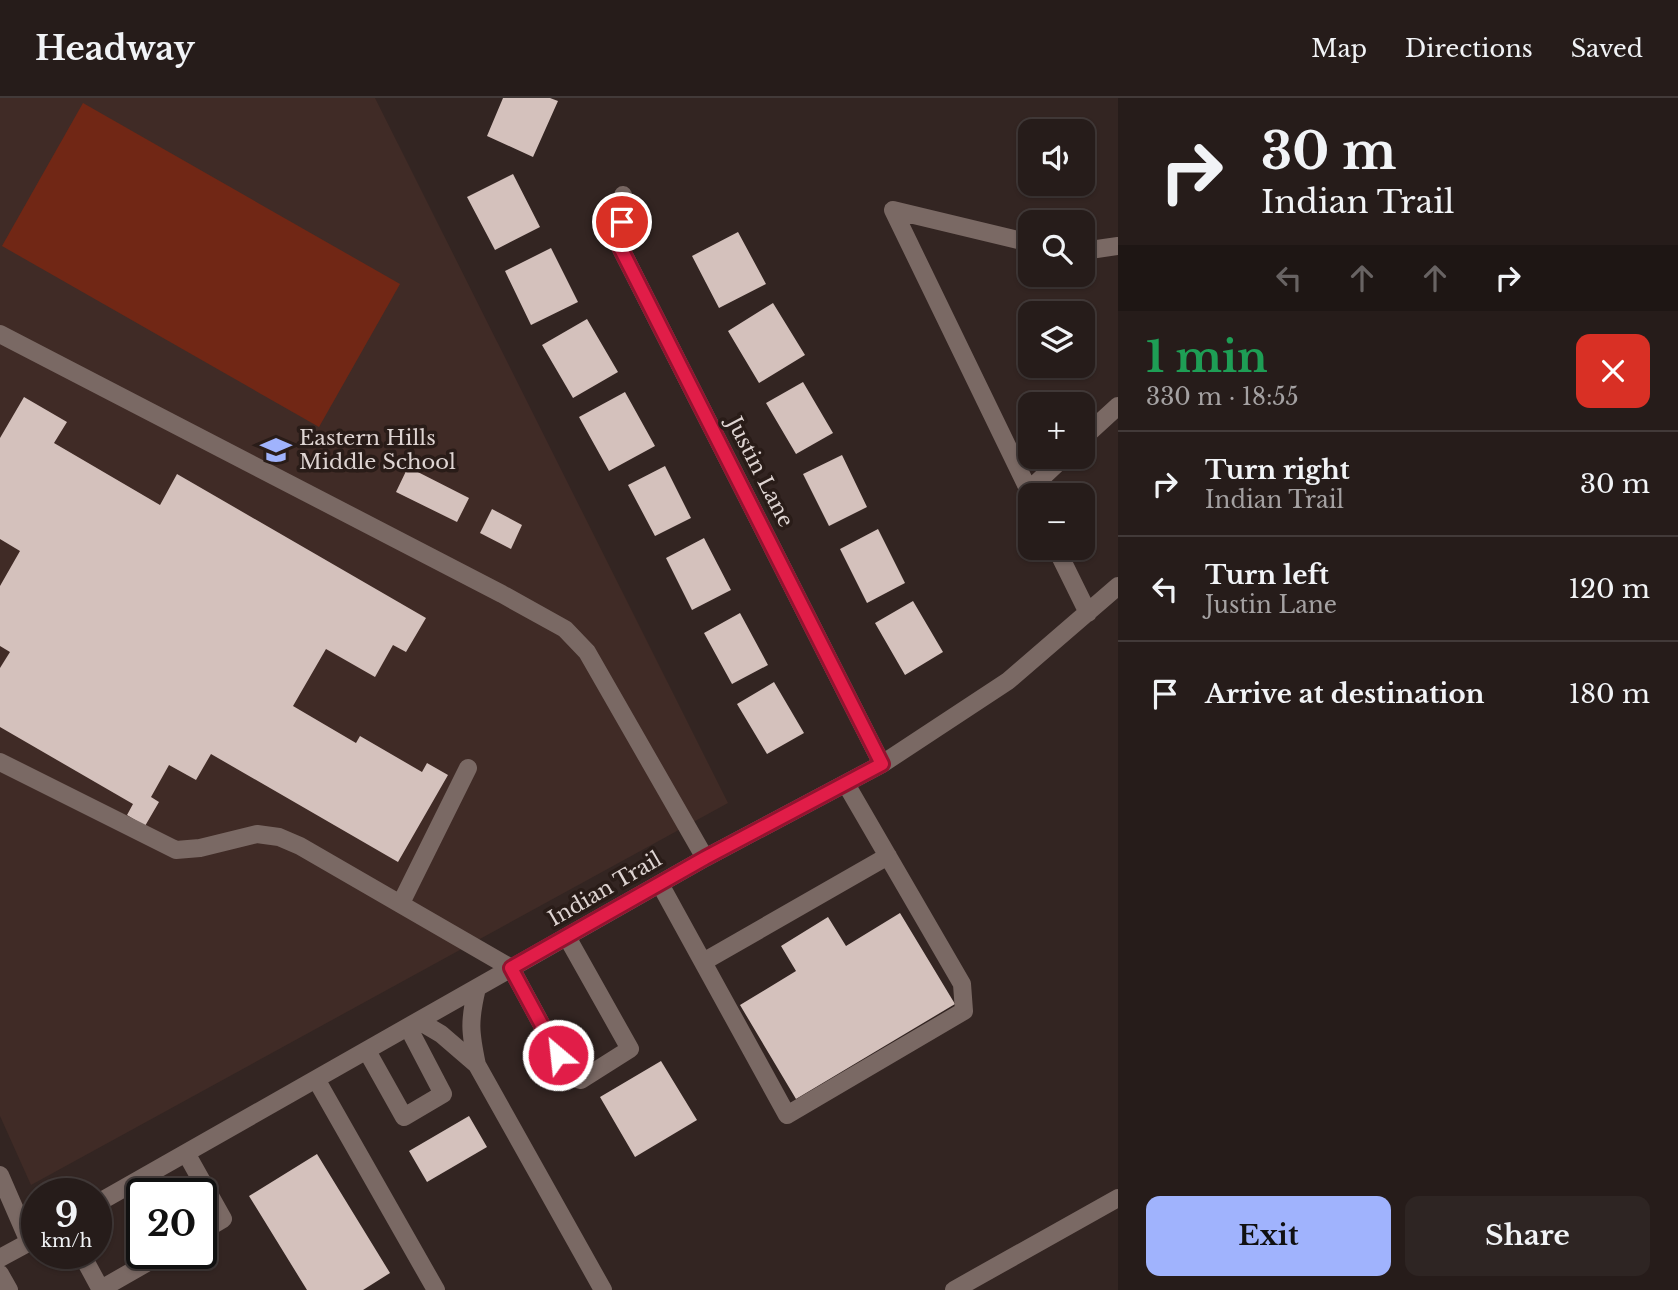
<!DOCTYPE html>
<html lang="en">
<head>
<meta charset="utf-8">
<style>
	:root { --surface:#261c1a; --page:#2e2523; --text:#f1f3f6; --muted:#a4a1a2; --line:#423a39; --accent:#a0b3fd }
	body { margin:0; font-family:"Libre Baskerville",serif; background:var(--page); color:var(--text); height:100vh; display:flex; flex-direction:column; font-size:26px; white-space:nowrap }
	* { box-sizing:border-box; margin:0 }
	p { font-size:23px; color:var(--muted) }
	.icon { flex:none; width:38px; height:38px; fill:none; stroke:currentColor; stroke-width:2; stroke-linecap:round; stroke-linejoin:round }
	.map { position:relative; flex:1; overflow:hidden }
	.details { display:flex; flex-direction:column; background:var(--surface); width:560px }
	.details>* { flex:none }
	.hud { background:#261c1a; color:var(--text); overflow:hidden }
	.buttons { position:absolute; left:1018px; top:21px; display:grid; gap:14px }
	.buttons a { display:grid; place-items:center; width:77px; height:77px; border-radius:14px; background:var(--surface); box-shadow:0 2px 5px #0004,0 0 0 2px var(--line); font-size:35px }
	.speed { position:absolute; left:21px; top:1080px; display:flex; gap:14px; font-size:35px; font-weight:700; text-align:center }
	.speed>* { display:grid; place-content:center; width:91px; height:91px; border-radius:50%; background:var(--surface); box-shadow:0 2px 5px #0004,0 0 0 2px var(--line); line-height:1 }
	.speed small { font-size:18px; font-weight:400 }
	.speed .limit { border:4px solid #111; border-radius:10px; background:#fff; color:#111 }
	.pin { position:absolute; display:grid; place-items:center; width:60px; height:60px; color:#fff; margin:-30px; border:4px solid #fff; border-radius:50%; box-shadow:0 2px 7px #0007 }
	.me { position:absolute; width:77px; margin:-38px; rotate:332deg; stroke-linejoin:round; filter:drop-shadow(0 0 5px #0008) }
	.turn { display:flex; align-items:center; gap:24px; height:147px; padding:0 28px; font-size:32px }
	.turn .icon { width:91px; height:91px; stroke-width:2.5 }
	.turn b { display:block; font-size:49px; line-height:60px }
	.lanes { display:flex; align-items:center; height:66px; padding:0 28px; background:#0003; justify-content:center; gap:35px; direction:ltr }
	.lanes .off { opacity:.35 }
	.round { display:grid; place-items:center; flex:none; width:74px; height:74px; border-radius:14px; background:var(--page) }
	.overview { display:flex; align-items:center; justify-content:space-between; height:119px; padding:0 28px }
	h1 { font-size:42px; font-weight:700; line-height:52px; color:#1e9e55 }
	.button { display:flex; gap:14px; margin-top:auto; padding:14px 28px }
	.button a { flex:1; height:80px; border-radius:14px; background:var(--accent); color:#111; font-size:28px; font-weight:700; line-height:80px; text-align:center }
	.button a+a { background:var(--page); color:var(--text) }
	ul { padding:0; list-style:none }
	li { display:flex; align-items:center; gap:21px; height:105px; padding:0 28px; border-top:2px solid var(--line) }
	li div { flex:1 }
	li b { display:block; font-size:26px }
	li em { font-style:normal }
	header { display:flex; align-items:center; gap:42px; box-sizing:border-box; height:98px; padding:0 35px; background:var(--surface); border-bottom:2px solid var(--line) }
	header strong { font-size:33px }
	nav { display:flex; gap:38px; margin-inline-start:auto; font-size:24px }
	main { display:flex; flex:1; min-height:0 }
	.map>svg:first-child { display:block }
	.built { fill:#402b26 }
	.green { fill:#712715 }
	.building { fill:#d4c1bc }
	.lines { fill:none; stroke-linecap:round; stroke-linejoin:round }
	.minor { stroke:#7a6964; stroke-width:18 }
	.route-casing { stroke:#92132f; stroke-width:18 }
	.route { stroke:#e11d48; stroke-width:12 }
	.labels { text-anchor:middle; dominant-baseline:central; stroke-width:7; stroke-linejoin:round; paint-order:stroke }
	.poi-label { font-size:21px; fill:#ded4d2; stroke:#291c18; text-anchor:start }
	.street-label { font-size:21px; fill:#ded4d2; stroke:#291c18 }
</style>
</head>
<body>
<header>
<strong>Headway</strong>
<nav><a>Map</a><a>Directions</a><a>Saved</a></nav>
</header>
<main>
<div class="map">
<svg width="1118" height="1192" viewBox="0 0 1118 1192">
	<rect width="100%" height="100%" fill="#332522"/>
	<path class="built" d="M 0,0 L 375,0 L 728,705 L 31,1087 L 0,1018 Z"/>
	<path class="green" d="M 83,5 L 400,186 L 319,329 L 2,148 Z"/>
	<path class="building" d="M 503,0 L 550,0 L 558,3 L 533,59 L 487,38 Z
		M 513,76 L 540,129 L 495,152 L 467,99 Z
		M 738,134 L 766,186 L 719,210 L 692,158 Z
		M 551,150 L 578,204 L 531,227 L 505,173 Z
		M 773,205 L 805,257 L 759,285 L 728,233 Z
		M 587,221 L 618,274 L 573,300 L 542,247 Z
		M 803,284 L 833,335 L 796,356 L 766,305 Z
		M 625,294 L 655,348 L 609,373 L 579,319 Z
		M 24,299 L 67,324 L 54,345 L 160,407 L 177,376 L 426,520 L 406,554 L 393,547 L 375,579 L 326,551 L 293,608 L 356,645 L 360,638 L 422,674 L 427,665 L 448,677 L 398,764 L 211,656 L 196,682 L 169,667 L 151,699 L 159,704 L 145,728 L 127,717 L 133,706 L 0,629 L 0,570 L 10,554 L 0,548 L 0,488 L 20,453 L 0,441 L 0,340 Z
		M 842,357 L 867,409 L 829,428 L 803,376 Z
		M 665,368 L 691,420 L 655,438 L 628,387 Z
		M 408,369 L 469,400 L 457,424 L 396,394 Z
		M 492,411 L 522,427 L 511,451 L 480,435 Z
		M 878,431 L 905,485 L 867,505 L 840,451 Z
		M 704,440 L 731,492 L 692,512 L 666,460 Z
		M 913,503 L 943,554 L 905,577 L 875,525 Z
		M 740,515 L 768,567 L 732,586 L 704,535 Z
		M 774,584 L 804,635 L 767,656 L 737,606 Z
		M 900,815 L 955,906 L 796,1001 L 740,907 L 796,873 L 781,848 L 828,819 L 846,848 Z
		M 661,963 L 697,1022 L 635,1059 L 600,999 Z
		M 469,1018 L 487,1049 L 427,1084 L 409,1053 Z
		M 317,1056 L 390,1175 L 363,1192 L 307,1192 L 249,1098 Z"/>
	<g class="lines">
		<path class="minor" d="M 623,97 L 621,151 L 882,666
			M 1031,145 L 893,112 L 1031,397
			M 1083,153 L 1118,148
			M 0,236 L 502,496 L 565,531 L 587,554 L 705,760
			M 1083,340 L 1118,308
			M 1029,392 L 1064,359
			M 1056,450 L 1088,515
			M 0,664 L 176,752 L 200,750 L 257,736 L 279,739 L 300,748 L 511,870 L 570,979 L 581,982 L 630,951 L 567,839
			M 660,786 L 787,1017 L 964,913 L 962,886 L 846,686
			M 401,805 L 468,670
			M 703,864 L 888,758
			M 477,890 C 469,923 470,934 477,967 L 603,1192
			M 419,923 L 441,936 L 477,967
			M 367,953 L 404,1019 L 443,996 L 408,929
			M 316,981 L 436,1192
			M 186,1055 L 223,1121 L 201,1134
			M 0,1077 L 29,1144
			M 96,1106 L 705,760 L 882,666 L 1008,583 L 1118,488
			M 81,1155 L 101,1192
			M 0,1160 L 37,1140
			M 0,1176 L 9,1192
			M 101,1191 L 164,1155
			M 954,1192 L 1118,1100"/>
	</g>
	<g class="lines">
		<g class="route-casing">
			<path id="route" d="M 558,957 L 511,870 L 705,760 L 882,666 L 621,151 L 622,124"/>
		</g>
		<use href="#route" class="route"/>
	</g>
	<defs>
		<g id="school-bare" transform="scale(2.415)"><path d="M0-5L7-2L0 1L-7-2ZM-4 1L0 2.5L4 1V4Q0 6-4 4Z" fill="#a0b3fd" stroke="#291c18" stroke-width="2.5" paint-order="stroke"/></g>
	</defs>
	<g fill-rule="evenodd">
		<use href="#school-bare" x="276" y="352"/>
	</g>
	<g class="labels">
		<g class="poi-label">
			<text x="299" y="340">Eastern Hills<tspan x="299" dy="24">Middle School</tspan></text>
		</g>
		<g class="street-label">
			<text transform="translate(760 374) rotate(63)">Justin Lane</text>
			<text transform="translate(605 791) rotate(-30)">Indian Trail</text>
		</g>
	</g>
</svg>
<div class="buttons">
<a><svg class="icon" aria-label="sound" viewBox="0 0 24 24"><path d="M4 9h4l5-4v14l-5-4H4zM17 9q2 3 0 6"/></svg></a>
<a><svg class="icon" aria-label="search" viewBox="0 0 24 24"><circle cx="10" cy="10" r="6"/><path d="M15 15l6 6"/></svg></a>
<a><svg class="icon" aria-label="layers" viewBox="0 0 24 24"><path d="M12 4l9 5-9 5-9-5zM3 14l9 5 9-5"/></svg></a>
<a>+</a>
<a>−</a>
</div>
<div class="speed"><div>9<small>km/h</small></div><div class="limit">20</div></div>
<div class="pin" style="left:622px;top:124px;background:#d93025"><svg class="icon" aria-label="arrive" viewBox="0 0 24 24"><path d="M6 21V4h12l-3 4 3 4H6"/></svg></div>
<svg class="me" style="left:558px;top:957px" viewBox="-20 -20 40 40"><circle r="17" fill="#e11d48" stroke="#fff" stroke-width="3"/><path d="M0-11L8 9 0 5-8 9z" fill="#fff"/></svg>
</div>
<section class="details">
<div class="hud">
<div class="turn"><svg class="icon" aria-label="right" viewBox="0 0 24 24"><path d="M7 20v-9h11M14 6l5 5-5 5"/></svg><div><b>30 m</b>Indian Trail</div></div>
<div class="lanes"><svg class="icon off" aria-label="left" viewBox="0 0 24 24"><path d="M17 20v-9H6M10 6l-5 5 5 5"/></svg><svg class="icon off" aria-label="ahead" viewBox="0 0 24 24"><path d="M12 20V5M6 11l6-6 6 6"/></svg><svg class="icon off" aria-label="ahead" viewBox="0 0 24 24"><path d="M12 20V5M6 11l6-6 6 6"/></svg><svg class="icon" aria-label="right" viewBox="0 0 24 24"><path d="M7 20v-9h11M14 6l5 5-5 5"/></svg></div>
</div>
<div class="overview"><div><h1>1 min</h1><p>330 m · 18:55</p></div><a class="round" style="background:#d93025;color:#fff"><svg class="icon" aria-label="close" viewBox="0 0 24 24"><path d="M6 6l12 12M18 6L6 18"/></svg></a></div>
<ul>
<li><svg class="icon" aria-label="right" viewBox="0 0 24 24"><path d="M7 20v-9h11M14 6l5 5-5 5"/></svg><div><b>Turn right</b><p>Indian Trail</p></div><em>30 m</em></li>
<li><svg class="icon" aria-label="left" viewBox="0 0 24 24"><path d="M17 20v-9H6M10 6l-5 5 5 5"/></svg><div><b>Turn left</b><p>Justin Lane</p></div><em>120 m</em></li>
<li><svg class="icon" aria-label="arrive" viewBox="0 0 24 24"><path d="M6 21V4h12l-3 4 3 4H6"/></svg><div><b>Arrive at destination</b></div><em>180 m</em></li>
</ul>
<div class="button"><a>Exit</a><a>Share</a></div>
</section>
</main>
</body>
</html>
